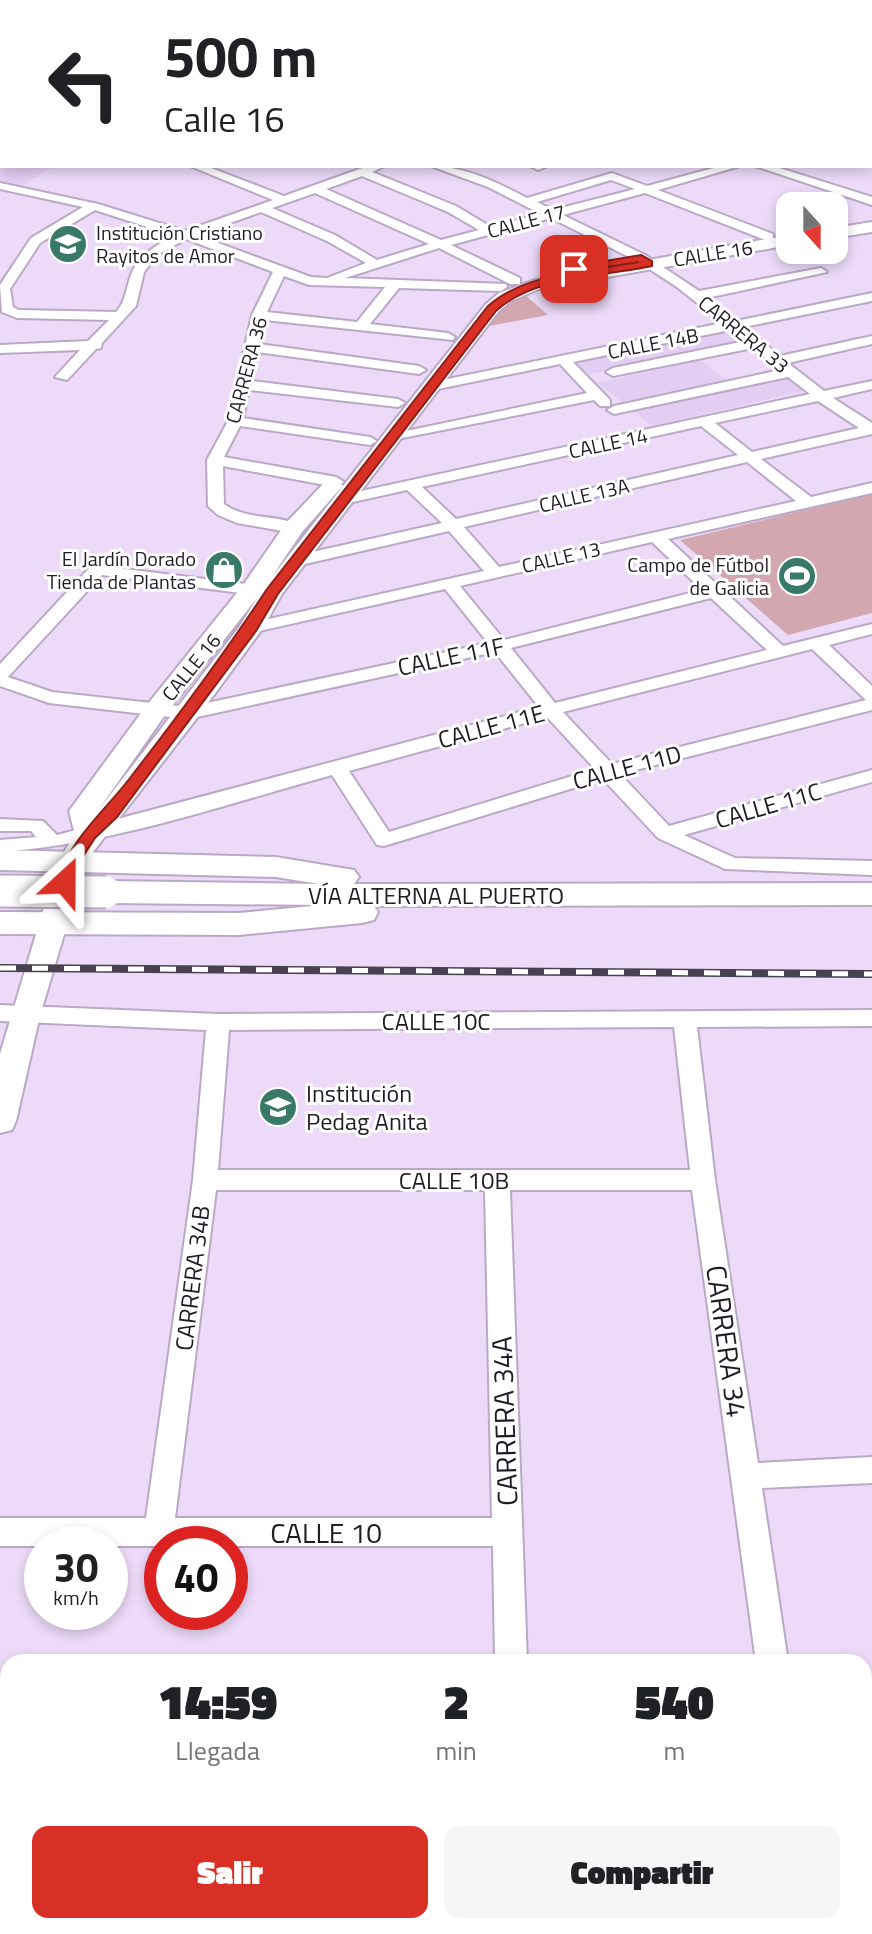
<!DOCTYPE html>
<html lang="es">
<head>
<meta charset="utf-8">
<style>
	:root { --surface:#fff; --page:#f6f6f6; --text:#202124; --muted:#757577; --accent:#d93025 }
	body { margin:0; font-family:"Titillium Web",sans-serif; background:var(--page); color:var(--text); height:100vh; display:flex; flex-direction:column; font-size:30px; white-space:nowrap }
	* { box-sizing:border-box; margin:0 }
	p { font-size:26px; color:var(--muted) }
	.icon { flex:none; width:44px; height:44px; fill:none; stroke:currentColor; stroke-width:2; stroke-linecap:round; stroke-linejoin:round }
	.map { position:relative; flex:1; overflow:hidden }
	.panel { position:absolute; left:0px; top:1654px; width:872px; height:280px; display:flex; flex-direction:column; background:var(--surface); border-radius:24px 24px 0 0; box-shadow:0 4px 12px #0003 }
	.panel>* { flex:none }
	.hud { position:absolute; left:0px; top:0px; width:872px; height:168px; box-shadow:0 4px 12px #0003; background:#fff; color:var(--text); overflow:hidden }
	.needle { width:52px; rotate:159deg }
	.tools { position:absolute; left:776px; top:192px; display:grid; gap:16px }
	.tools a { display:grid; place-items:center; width:72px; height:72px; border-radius:16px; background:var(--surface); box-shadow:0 4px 12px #0003; font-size:40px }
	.speed { position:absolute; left:24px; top:1526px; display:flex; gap:16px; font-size:40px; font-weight:700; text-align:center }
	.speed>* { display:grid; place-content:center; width:104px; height:104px; border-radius:50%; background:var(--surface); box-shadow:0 4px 12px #0003; line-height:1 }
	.speed small { font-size:20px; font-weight:400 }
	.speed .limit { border:12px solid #d22; background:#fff; color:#111 }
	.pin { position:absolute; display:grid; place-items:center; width:68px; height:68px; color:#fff; margin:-34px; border-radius:16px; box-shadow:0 4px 12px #0006 }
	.me { position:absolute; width:88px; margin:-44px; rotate:24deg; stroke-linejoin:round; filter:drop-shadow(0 0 6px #0008) }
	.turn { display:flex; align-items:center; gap:28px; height:168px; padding:0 32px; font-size:36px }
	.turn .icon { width:104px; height:104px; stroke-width:2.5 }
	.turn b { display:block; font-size:56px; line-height:68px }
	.eta { display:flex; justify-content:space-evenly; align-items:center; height:136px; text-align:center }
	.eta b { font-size:48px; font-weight:800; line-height:56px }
	.action { display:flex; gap:16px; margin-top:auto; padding:16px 32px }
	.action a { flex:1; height:92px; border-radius:16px; background:var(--accent); color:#fff; font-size:32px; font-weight:800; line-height:92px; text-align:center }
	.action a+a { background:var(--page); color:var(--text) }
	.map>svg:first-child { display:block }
	.built { fill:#e3cdf2 }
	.green { fill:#d2a7af }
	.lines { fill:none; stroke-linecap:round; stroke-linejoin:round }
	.street-casing { stroke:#baa9c6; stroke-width:4 }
	.secondary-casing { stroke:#baa9c6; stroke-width:4 }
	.primary-casing { stroke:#baa9c6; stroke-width:4 }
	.street { fill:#fff; fill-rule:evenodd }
	.secondary { fill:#fff; fill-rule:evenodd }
	.primary { fill:#fff; fill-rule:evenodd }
	.rail-casing { stroke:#49414f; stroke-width:8 }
	.rail { stroke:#fff; stroke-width:5; stroke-dasharray:16; stroke-linecap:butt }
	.primary-bridge-casing { stroke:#baa9c6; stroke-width:35; stroke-linecap:butt }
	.primary-bridge { stroke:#fff; stroke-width:31 }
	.route { fill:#d93025; stroke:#8d1f18; stroke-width:2 }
	.labels { text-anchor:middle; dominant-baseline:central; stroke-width:6; stroke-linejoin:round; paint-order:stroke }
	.far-street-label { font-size:20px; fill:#211b26; stroke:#fff }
	.far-poi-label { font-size:20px; fill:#211b26; stroke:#fff; text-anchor:end }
	.street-label { font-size:24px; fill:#211b26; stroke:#fff }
	.poi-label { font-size:24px; fill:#211b26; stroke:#fff; text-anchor:start }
	.near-street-label { font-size:28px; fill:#211b26; stroke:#fff }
</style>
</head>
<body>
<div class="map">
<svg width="872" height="1934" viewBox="0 0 872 1934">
	<rect width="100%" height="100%" fill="#ecdaf8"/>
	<path class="built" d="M 2,78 L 2,166 L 53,166 L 16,189 L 0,185 Z
		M 725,332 L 742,344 L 589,374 L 576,362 Z
		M 700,360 L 728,381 L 626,405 L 597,383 Z
		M 788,375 L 808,390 L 652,426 L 632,409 Z"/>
	<path class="green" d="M 524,294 L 548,315 L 489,326 L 486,322 L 508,300 Z
		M 872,494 L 872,613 L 788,635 L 680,540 Z"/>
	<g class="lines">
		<g class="street-casing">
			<path id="street" d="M 61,0 L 77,0 L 79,2 L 62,2 Z
				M 872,14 L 872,20 L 870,21 L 870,15 Z
				M 0,26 L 2,27 L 2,33 L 0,32 Z
				M 2,48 L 2,54 L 0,55 L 0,49 Z
				M 872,57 L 872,63 L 870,64 L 870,58 Z
				M 870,118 L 872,118 L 870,125 Z
				M 190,166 L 206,166 L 284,196 L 368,166 L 385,166 L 372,172 L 456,206 L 491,227 L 541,214 L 488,187 L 431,166 C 465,166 498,183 527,198 L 612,173 L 647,186 L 721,166 L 740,166 L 658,190 L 773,234 L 773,240 L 765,240 L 645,193 L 563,215 L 645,255 L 699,291 L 821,268 L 827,272 L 707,298 L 736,321 L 872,293 L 872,301 L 744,327 L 780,356 L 872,336 L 872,344 L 788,363 L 824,391 L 872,381 L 872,389 L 833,398 L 872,423 L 872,434 L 761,459 L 811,497 L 872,483 L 872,493 L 668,539 L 783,646 L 872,624 L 872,634 L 829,645 L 872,686 L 872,710 L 620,774 L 669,826 L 872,770 L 872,782 L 684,835 L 735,858 L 872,861 L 872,875 L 725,869 L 658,838 L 603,779 L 384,846 L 377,845 L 332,775 C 223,805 113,844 0,852 L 0,840 L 36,837 L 31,831 L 0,831 L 0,819 L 43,821 L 57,835 L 539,707 L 495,652 L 188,719 L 49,703 L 0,686 L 0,664 L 92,565 L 271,587 L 279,592 L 271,597 L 102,575 L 8,677 L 52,692 L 188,707 L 488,643 L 445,589 L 251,633 L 242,628 L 251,623 L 484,571 L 449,531 L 296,566 L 290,565 L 288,561 L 290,557 L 442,523 L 407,490 L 344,504 L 338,502 L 338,496 L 810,394 L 788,377 L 614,414 L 607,410 L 614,406 L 780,370 L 753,348 L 613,376 L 606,372 L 613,368 L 745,341 L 730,330 L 573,362 L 610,400 L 610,406 L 600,406 L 594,400 L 387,441 L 387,435 L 392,434 L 587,393 L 560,364 L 433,390 L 428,389 L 428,383 L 722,323 L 677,287 L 637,261 L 551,218 L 451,245 L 520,278 L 520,284 L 510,284 L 439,248 L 345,278 L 506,284 L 507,287 L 501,291 L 399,288 L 370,324 L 448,333 L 455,337 L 453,340 L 265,320 L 259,344 L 419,366 L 426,370 L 419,374 L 257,352 L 251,381 L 398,399 L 405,403 L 398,407 L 249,390 L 243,418 L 370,437 L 377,441 L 370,445 L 240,426 L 224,457 L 336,477 L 344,482 L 336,487 L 223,466 L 224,504 C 248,522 284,513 302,528 L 294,533 L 237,523 L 218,515 L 208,506 L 207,460 L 228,421 L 252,315 L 273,272 L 186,239 L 157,255 L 144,272 L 136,306 L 102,343 L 101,348 L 96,349 L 67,380 L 55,377 L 80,350 L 0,353 L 0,345 L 88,341 L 109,320 L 17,318 L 2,312 L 0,285 L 31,238 L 83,207 L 0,189 L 0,183 L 98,204 L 185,231 L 273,200 ZM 362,176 L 448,212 L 479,230 L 441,240 L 326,189 ZM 611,180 L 635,189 L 553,210 L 537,202 ZM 315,193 L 429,244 L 377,260 L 335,235 L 272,208 ZM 95,210 L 175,236 C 156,245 138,255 131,275 C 126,288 126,301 116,312 L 19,310 L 13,307 L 10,289 L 40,243 ZM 261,212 L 327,241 L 366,263 L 327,278 L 311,277 L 196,235 ZM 284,276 L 309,285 L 385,287 L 357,322 L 267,312 ZM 818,401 L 859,428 L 752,452 L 715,423 ZM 701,426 L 738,455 L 456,519 L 422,487 ZM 747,462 L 796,501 L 499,567 L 464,527 ZM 652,542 L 702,590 L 504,640 L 460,586 ZM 711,598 L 767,650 L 555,703 L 511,648 ZM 812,649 L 866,700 L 612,764 L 563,712 ZM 547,717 L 595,769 L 389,832 L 349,771 Z
				M 548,166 L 538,170 L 532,167 L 533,166 Z
				M 755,166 L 773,166 L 872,197 L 872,205 Z
				M 0,1005 L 218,1014 L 872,1010 L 872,1026 L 697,1027 L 715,1180 L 758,1463 L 872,1457 L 872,1483 L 762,1488 L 788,1662 L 756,1662 L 692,1190 L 510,1190 L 527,1662 L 495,1662 L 493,1546 L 0,1546 L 0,1518 L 146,1518 L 193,1180 L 206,1030 L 0,1021 ZM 674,1027 L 690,1170 L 218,1170 L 229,1030 ZM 216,1190 L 485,1190 L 492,1518 L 175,1518 Z
				M 0,1759 L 8,1759 L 8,1791 L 0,1791 Z
				M 864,1825 L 872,1825 L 872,1859 L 864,1859 Z
				M 790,1926 L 824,1926 L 826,1934 L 790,1934 Z"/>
		</g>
		<g class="secondary-casing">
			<path id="secondary" d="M 321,0 L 341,0 L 342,2 L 322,2 Z
				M 870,124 L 872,124 L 872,133 L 870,133 Z
				M 872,222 L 872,232 L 834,238 L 834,228 Z
				M 790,235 L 790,245 L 539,289 L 511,301 L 498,312 L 282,594 L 263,628 L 197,718 L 86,861 L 40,1015 L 16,1121 L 12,1130 L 0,1133 L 0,1054 L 58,861 L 75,835 L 69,811 L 147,705 L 244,584 L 286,523 L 325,482 L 339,482 L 343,486 L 339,490 L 302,532 L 271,578 L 486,304 L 499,293 L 535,280 ZM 257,598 L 240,626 L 97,812 L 165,715 Z"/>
		</g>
		<g class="primary-casing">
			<path id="primary" d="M 0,850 L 276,857 L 354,870 L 359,877 L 354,884 L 872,883 L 872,905 L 374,906 L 378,912 L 374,920 L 362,923 L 239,935 L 0,934 L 0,912 L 239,913 L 323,905 L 106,903 L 95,899 L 90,892 L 95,885 L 106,881 L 319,884 L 276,877 L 0,870 Z"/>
		</g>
		<use href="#street" class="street"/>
		<use href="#secondary" class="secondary"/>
		<use href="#primary" class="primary"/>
		<g class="rail-casing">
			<path id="rail" d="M 0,968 L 872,974"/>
		</g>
		<use href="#rail" class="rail"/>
		<g class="primary-bridge-casing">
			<path id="primary-bridge" d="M 0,891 L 106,892"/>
		</g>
		<use href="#primary-bridge" class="primary-bridge"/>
	</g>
	<path class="route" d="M 641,255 L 652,261 L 652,266 C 602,277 535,275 496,311 L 278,594 L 256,631 L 117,817 L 95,838 L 80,861 L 71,886 L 59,886 L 57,882 C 70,839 104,812 130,778 C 178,716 224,654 267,589 L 488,306 C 526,272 591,271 639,262 L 574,272 L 568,269 L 570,267 Z"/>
	<defs>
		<g id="school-disc" transform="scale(2)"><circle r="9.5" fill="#397968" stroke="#fff"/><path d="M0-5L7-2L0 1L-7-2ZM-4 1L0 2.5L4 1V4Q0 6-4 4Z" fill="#fff"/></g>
		<g id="shop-disc" transform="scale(2)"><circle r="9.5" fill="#397968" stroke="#fff"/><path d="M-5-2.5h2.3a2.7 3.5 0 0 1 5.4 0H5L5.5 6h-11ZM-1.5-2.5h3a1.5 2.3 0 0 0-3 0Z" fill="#fff"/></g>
		<g id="stadium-disc" transform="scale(2)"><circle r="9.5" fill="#397968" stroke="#fff"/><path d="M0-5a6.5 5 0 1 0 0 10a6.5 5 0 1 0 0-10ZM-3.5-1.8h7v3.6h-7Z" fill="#fff"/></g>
	</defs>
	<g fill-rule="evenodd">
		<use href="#school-disc" x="68" y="244"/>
		<use href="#shop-disc" x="224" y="570"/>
		<use href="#stadium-disc" x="797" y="576"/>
		<use href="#school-disc" x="278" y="1107"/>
	</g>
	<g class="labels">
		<g class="far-street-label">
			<text transform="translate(526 221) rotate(-15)">CALLE 17</text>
			<text transform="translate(713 253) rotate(-9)">CALLE 16</text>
			<text transform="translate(744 334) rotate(39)">CARRERA 33</text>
			<text transform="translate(653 343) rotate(-11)">CALLE 14B</text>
			<text transform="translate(246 370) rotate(-75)">CARRERA 36</text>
			<text transform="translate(608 443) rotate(-12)">CALLE 14</text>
			<text transform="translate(584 495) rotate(-13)">CALLE 13A</text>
			<text transform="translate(561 557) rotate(-13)">CALLE 13</text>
			<text transform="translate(191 667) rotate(-51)">CALLE 16</text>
		</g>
		<g class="far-poi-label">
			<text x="96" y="232" text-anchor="start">Institución Cristiano<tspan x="96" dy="23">Rayitos de Amor</tspan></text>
			<text x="196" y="558">El Jardín Dorado<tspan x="196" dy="23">Tienda de Plantas</tspan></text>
			<text x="769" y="564">Campo de Fútbol<tspan x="769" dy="23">de Galicia</tspan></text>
		</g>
		<g class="street-label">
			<text transform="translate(451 656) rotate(-12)">CALLE 11F</text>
			<text transform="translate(491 726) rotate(-15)">CALLE 11E</text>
			<text transform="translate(627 767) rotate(-15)">CALLE 11D</text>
			<text transform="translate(768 805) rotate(-16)">CALLE 11C</text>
			<text x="436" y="895">VÍA ALTERNA AL PUERTO</text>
			<text x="436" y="1021">CALLE 10C</text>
			<text x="454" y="1180">CALLE 10B</text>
			<text transform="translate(192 1278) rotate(-83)">CARRERA 34B</text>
		</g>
		<g class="poi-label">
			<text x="306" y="1093">Institución<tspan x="306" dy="28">Pedag Anita</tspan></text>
		</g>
		<g class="near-street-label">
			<text transform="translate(727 1341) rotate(82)">CARRERA 34</text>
			<text transform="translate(504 1421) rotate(-92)">CARRERA 34A</text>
			<text x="326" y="1532">CALLE 10</text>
		</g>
	</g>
</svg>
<div class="tools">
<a><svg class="needle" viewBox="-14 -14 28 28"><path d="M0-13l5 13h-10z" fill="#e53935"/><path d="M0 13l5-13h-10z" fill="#757577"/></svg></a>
</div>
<div class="speed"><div>30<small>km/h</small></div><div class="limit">40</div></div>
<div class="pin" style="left:574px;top:269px;background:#d93025"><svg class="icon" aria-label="arrive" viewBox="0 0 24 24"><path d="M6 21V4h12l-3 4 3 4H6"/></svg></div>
<svg class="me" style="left:65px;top:882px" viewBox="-20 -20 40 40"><path d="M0-17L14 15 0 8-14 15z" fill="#d93025" stroke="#fff" stroke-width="4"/></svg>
<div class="hud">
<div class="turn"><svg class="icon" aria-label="left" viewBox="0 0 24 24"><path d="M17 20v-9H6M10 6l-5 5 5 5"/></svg><div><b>500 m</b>Calle 16</div></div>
</div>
<section class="panel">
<div class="eta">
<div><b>14:59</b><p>Llegada</p></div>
<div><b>2</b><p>min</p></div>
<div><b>540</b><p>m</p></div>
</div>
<div class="action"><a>Salir</a><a>Compartir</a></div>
</section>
</div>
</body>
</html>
